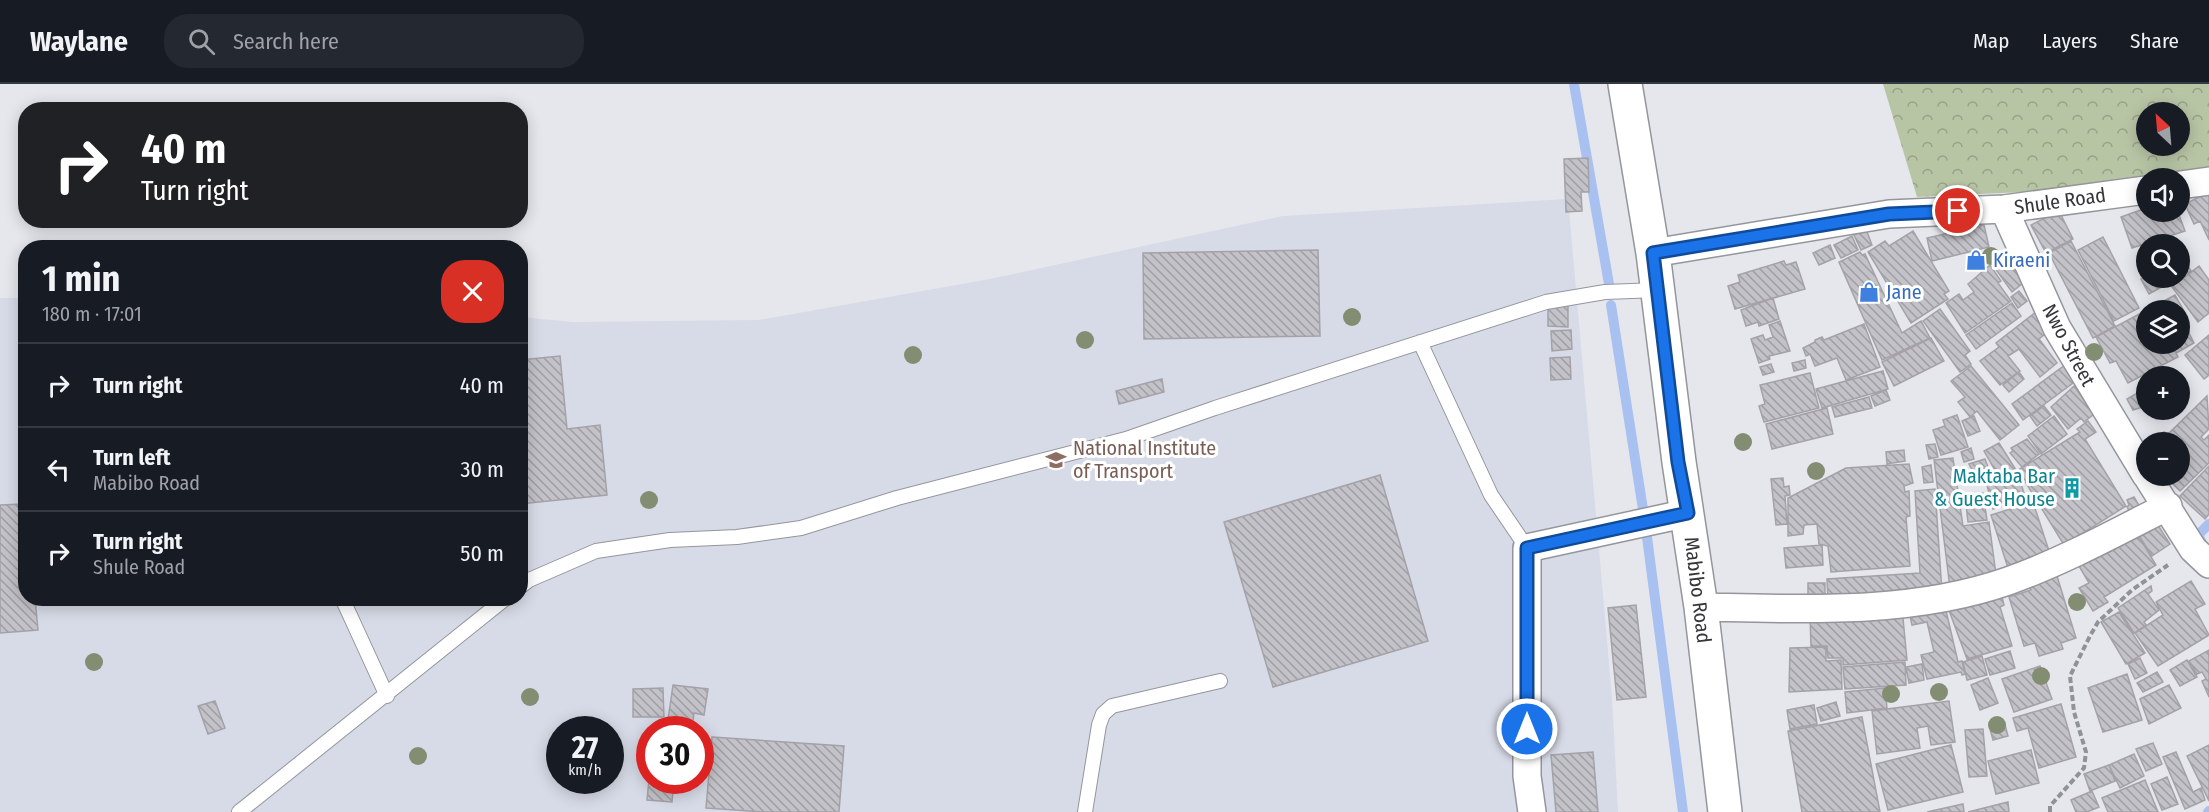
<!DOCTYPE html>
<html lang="en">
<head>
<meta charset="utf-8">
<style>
	:root { --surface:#171b24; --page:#242831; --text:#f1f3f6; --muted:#9ea1a6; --line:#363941 }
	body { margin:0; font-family:"Fira Sans Condensed",sans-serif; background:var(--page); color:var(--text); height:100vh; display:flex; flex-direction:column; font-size:22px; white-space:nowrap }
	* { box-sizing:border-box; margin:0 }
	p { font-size:20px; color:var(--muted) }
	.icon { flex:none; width:33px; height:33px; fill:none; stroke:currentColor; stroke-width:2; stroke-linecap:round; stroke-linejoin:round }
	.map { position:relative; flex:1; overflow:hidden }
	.panel { position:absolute; left:18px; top:156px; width:510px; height:366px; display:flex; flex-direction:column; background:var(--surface); border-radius:24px; box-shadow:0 3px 15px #0003 }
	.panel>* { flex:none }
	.banner { position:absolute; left:18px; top:18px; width:510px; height:126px; border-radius:24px; box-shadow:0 3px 15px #0003; background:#202124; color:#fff; overflow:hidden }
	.needle { width:39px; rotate:334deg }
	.tools { position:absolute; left:2136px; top:18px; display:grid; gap:12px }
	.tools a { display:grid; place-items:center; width:54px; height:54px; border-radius:50%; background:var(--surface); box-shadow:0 3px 15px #0003; font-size:30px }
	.speed { position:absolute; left:546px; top:632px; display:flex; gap:12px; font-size:30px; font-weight:700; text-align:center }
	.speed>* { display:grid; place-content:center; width:78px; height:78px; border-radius:50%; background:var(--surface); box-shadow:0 3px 15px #0003; line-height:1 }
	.speed small { font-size:15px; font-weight:400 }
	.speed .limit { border:9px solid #d22; background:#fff; color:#111 }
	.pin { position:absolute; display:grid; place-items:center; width:51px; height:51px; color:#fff; margin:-26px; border:3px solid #fff; border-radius:50%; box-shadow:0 2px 6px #0007 }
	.me { position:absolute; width:66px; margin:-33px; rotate:0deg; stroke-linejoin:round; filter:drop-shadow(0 0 4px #0008) }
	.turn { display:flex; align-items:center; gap:21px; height:126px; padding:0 24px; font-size:27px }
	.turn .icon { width:78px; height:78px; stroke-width:2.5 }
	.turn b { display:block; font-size:42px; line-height:51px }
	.round { display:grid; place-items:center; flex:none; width:63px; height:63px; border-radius:24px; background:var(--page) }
	.summary { display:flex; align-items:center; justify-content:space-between; height:102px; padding:0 24px }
	h1 { font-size:36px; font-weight:700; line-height:45px }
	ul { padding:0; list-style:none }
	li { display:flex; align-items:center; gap:18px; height:84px; padding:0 24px; border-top:2px solid var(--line) }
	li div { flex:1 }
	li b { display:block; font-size:22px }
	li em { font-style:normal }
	header { display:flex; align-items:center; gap:36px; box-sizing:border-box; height:84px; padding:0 30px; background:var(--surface); border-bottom:2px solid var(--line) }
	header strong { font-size:28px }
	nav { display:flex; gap:33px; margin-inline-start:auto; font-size:21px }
	.search { width:420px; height:54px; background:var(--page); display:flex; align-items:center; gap:15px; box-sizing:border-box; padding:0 21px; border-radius:24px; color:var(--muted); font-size:22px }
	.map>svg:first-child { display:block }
	.built { fill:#d7dbe7; fill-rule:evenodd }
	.park { fill:url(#park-crowns); fill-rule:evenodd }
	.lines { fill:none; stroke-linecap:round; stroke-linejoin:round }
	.stream { stroke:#a8c1f1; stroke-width:10 }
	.building { fill:url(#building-back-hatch); stroke:#a4a2a8; stroke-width:1.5 }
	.lane-casing { stroke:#94969c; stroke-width:16 }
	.street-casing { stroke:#94969c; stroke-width:30 }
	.secondary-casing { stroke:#94969c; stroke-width:36 }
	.path { stroke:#919297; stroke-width:4; stroke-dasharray:6 3; stroke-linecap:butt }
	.lane { stroke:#fff; stroke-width:14 }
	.street { stroke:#fff; stroke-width:27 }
	.secondary { stroke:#fff; stroke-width:33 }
	.tree { fill:#838d71 }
	.route-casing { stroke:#114b97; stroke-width:15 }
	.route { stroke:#1a73e8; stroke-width:10 }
	.labels { text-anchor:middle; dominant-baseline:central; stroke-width:6; stroke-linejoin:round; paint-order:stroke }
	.street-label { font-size:20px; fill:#363639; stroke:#fff }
	.shop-label { font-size:20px; fill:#366cbe; stroke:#fff; text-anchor:start }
	.education-label { font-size:20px; fill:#785e54; stroke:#fff; text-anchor:start }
	.culture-label { font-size:20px; fill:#0d838f; stroke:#fff; text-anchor:end }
</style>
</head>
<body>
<header>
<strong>Waylane</strong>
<div class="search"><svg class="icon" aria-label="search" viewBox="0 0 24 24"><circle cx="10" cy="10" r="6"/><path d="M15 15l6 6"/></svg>Search here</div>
<nav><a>Map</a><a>Layers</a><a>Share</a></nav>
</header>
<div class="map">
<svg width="2209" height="728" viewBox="0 0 2209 728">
	<defs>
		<pattern id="park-crowns" width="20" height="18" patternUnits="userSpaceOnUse" patternTransform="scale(1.5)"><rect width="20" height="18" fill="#b8c5a5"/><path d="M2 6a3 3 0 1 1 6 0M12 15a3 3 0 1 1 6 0" fill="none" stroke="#96a187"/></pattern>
		<pattern id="building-back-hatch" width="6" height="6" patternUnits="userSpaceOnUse" patternTransform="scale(1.5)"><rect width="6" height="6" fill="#c3c2c8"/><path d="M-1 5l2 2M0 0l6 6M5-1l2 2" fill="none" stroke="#9f9ea3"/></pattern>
	</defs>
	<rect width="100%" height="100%" fill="#e5e7ed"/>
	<path class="built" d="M 1568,115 L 1612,613 L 1618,728 L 0,728 L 0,214 L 25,214 L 26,514 L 520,514 L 521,233 L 573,238 L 759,236 L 990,195 L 1283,132 ZM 560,645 L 610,645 L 610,696 L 560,696 ZM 650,645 L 700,645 L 700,696 L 650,696 Z"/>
	<path class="park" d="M 1883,0 L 2209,0 L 2209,99 L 2180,94 L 2146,94 L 2146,102 L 1917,113 ZM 2146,28 L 2180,28 L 2180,62 L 2146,62 Z"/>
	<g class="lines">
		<path class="stream" d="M 1574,0 L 1609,200
			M 1611,221 L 1645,438 L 1683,728
			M 2203,461 L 2198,451 L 2209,440
			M 2208,728 L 2209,727"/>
	</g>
	<path class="building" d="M 1588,74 L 1589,108 L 1581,108 L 1582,127 L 1566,128 L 1564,75 Z
		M 2207,109 L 2209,113 L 2209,156 L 2200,137 L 2194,140 L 2185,120 Z
		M 2146,124 L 2146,128 L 2178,128 L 2185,147 L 2132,164 L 2121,133 Z
		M 2059,127 L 2073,155 L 2046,169 L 2031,141 Z
		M 1984,141 L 1989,163 L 1932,177 L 1927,154 Z
		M 1866,145 L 1872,161 L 1861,166 L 1854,151 Z
		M 1913,147 L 1949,207 L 1944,210 L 1948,215 L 1911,239 L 1868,168 L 1885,157 L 1889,162 Z
		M 1852,152 L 1858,166 L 1841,174 L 1834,161 Z
		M 2103,153 L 2139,224 L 2114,237 L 2078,166 Z
		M 2071,157 L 2115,242 L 2093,254 L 2049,169 Z
		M 1830,161 L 1835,174 L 1819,181 L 1813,169 Z
		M 1318,166 L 1320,252 L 1144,255 L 1143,169 Z
		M 1978,167 L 1986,178 L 1978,184 L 1969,172 Z
		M 1860,168 L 1862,171 L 1865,170 L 1902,249 L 1921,237 L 1930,254 L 1882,276 L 1839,178 Z
		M 2008,168 L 2028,195 L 2012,208 L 1992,180 Z
		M 2183,173 L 2191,187 L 2149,210 L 2141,195 L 2146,192 L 2180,194 L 2180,175 Z
		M 1784,177 L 1786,181 L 1796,178 L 1805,205 L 1735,225 L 1728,202 L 1740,198 L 1738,191 Z
		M 1990,181 L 2001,197 L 1998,199 L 2011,217 L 1965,249 L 1946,219 L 1959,210 L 1963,216 L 1974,208 L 1968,200 Z
		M 2199,182 L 2209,196 L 2209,229 L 2198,238 L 2172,203 Z
		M 2019,207 L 2027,217 L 2018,224 L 2011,213 Z
		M 2175,211 L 2184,227 L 2180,229 L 2180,226 L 2146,226 L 2146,260 L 2180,260 L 2180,247 L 2186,243 L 2194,259 L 2176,269 L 2178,273 L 2128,299 L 2116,277 L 2110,279 L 2096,253 Z
		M 1773,214 L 1779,235 L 1759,242 L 1758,238 L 1746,242 L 1741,226 Z
		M 2012,219 L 2021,232 L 1976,265 L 1966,251 Z
		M 1548,222 L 1568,222 L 1568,243 L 1548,242 Z
		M 1940,225 L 1970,267 L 1965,271 L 1971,280 L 1960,288 L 1923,237 Z
		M 2036,228 L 2050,246 L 2039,255 L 2057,279 L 2040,293 L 2019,265 L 2008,272 L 2020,287 L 2000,301 L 1980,277 L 1999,263 L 1996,259 Z
		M 1780,237 L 1790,267 L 1769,272 L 1770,275 L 1759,279 L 1751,255 L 1763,251 L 1765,256 L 1773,253 L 1769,241 Z
		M 1864,240 L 1880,283 L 1846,296 L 1837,274 L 1815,282 L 1810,270 L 1806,272 L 1803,264 L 1815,258 L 1815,256 L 1822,253 L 1824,256 Z
		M 1571,246 L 1572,265 L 1552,267 L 1551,247 Z
		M 2209,251 L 2209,291 L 2204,295 L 2185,271 Z
		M 1931,254 L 1944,277 L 1894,302 L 1882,278 Z
		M 560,272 L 567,345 L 600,341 L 607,411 L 520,420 L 520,276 Z
		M 1570,273 L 1571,295 L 1551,296 L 1550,274 Z
		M 1805,276 L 1806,284 L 1794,287 L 1792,279 Z
		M 1771,280 L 1774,288 L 1763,291 L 1760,283 Z
		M 2065,281 L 2077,296 L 2023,336 L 2012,320 Z
		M 1971,282 L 2019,341 L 2000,356 L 1977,327 L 1970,333 L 1958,318 L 1965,313 L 1951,297 Z
		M 1883,287 L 1888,305 L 1822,324 L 1816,305 Z
		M 2019,288 L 2024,295 L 2009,308 L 2003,301 Z
		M 1810,289 L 1819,324 L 1764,338 L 1759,322 L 1765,320 L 1760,301 Z
		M 1162,295 L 1164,308 L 1119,320 L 1116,307 Z
		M 2074,302 L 2094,330 L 2084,338 L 2081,334 L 2068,345 L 2051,323 Z
		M 2146,304 L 2146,322 L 2133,326 L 2127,315 Z
		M 1886,306 L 1890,316 L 1875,322 L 1871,312 Z
		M 2207,312 L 2209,345 L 2201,353 L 2204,356 L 2209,351 L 2209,379 L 2180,407 L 2165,392 L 2180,392 L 2180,358 L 2153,358 L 2164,348 L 2168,350 Z
		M 1869,313 L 1872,324 L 1835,333 L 1832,323 Z
		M 2044,322 L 2051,331 L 2037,342 L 2030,332 Z
		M 1827,324 L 1833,350 L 1772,365 L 1766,340 Z
		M 2150,326 L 2172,326 L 2156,335 Z
		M 1957,331 L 1968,363 L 1941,371 L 1933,346 L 1945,342 L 1943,336 Z
		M 1974,332 L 1980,347 L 1968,352 L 1962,337 Z
		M 2054,332 L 2067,350 L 2041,370 L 2028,352 Z
		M 2088,337 L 2096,348 L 2085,355 L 2126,422 L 2064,461 L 2018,386 L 2080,348 L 2077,345 Z
		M 2027,355 L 2039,370 L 2022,383 L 2010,369 L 2013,367 L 2011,364 Z
		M 1999,359 L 2016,386 L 2000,395 L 1984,367 Z
		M 1935,360 L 1938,373 L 1929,375 L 1926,361 Z
		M 1971,364 L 1974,375 L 1964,378 L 1961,368 Z
		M 1904,366 L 1905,377 L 1887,380 L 1886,368 Z
		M 1953,374 L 1963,442 L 1989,438 L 1997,498 L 1950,504 L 1934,376 Z
		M 1985,375 L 1988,383 L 1974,390 L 1969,380 Z
		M 1909,380 L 1913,399 L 1904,402 L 1905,408 L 1909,407 L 1910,432 L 1906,433 L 1910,482 L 1831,488 L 1828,462 L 1819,460 L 1817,440 L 1804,441 L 1803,450 L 1788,452 L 1788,414 L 1846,384 Z
		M 1931,381 L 1933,398 L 1924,399 L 1922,383 Z
		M 2209,382 L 2209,430 L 2205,435 L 2180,412 Z
		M 1380,391 L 1428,557 L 1273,603 L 1224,438 Z
		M 1783,394 L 1784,403 L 1789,402 L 1790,411 L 1785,412 L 1787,440 L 1776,441 L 1771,395 Z
		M 2004,396 L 2006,401 L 2020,397 L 2026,415 L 1993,425 L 1987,401 Z
		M 26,402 L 26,514 L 35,514 L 38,546 L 0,549 L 0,421 L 23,420 L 22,403 Z
		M 1935,405 L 1942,508 L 1828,515 L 1827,495 L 1920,489 L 1915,407 Z
		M 1983,409 L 1987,436 L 1968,438 L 1965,412 Z
		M 2134,413 L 2141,425 L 2131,430 L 2127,423 L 2129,421 L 2127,416 Z
		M 2033,418 L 2051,473 L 2009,487 L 1991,431 Z
		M 2154,435 L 2170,460 L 2152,472 L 2136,447 Z
		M 2136,448 L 2156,481 L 2104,513 L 2108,518 L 2093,527 L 2079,504 L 2089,499 L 2079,482 Z
		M 1822,461 L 1823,481 L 1786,484 L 1784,464 Z
		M 2057,492 L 2076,554 L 2061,559 L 2063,565 L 2039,572 L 2035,559 L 2024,562 L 2009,513 L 2031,506 L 2029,501 Z
		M 2191,497 L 2205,520 L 2195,525 L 2209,551 L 2158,582 L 2135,549 L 2163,531 L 2156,518 Z
		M 1808,499 L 1825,499 L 1825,514 L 1808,514 Z
		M 2151,502 L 2152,507 L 2148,510 L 2159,526 L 2144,538 L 2146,541 L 2134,549 L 2118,524 Z
		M 2000,505 L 2004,521 L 2000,523 L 2012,562 L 1967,575 L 1947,521 Z
		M 1944,518 L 1958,578 L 1962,577 L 1965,590 L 1962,591 L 1961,588 L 1927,595 L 1921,571 L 1934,568 L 1927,538 L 1912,541 L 1909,527 Z
		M 1636,521 L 1646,613 L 1617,616 L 1608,524 Z
		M 1902,524 L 1907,576 L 1843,581 L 1843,574 L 1828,574 L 1827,562 L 1811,562 L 1810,532 Z
		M 2119,528 L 2145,569 L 2126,580 L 2101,538 Z
		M 1826,563 L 1826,577 L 1841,576 L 1842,605 L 1789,608 L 1790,564 Z
		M 2209,566 L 2209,613 L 2202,597 L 2206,595 L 2202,588 L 2197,590 L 2189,577 Z
		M 2010,567 L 2015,584 L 1990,591 L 1985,575 Z
		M 1982,572 L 1987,591 L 1967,596 L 1963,578 Z
		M 2140,574 L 2147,589 L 2135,595 L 2128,580 Z
		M 2187,576 L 2197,593 L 2180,602 L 2170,586 Z
		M 1905,578 L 1906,601 L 1845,605 L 1843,583 Z
		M 1922,580 L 1924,596 L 1909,599 L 1906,583 Z
		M 2040,582 L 2052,615 L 2014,628 L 2002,595 Z
		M 2157,588 L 2163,598 L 2143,608 L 2137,599 Z
		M 2127,590 L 2142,636 L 2103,648 L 2088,604 Z
		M 1988,594 L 1998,619 L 1980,626 L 1971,601 Z
		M 673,601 L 708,605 L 704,631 L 694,629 L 692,645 L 667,643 Z
		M 2169,601 L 2181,624 L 2149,640 L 2140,615 Z
		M 663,604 L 664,633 L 633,633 L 633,605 Z
		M 1885,604 L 1887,624 L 1847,629 L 1845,608 Z
		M 215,617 L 225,644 L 208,650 L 198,622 Z
		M 1949,617 L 1955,658 L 1931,661 L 1928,642 L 1917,644 L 1920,664 L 1877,670 L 1872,627 Z
		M 1836,618 L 1840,632 L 1821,637 L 1817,624 Z
		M 2061,620 L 2076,673 L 2039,684 L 2028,644 L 2017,647 L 2013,634 Z
		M 1814,621 L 1817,640 L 1790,645 L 1787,626 Z
		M 1862,633 L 1880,728 L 1802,728 L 1788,647 Z
		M 2005,641 L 2008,652 L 1993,656 L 1990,645 Z
		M 1983,645 L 1987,692 L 1969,693 L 1965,646 Z
		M 712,653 L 844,662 L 839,728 L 763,728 L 706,724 Z
		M 2153,659 L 2162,680 L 2146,687 L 2136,665 Z
		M 1951,661 L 1963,708 L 1888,726 L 1876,680 Z
		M 2209,661 L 2209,717 L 2187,672 Z
		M 2031,666 L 2039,699 L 1996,710 L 1988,677 Z
		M 1593,668 L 1598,728 L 1556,728 L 1551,671 Z
		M 2176,668 L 2193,708 L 2201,704 L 2205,716 L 2185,725 L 2163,673 Z
		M 2134,670 L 2144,692 L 2120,704 L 2109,681 Z
		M 2109,681 L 2115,697 L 2090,707 L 2084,690 Z
		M 650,685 L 650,696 L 674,696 L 672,718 L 647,716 Z
		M 2167,693 L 2178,720 L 2162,726 L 2151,700 Z
		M 2145,696 L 2158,728 L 2108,728 L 2102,714 Z
		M 2092,707 L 2099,723 L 2087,728 L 2076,728 L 2071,716 Z
		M 2008,718 L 2009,728 L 1968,728 Z
		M 1963,720 L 1964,728 L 1927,728 Z"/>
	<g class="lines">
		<g class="lane-casing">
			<path id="lane" d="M 1420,258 L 1491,411 L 1527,464
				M 520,503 L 529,496 L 596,467 L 670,456 L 737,453 L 801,444 L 897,414 L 1126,355 L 1215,324 L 1546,218 L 1605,208 L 1658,206
				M 342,514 L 387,612
				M 239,728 L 506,514
				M 1085,728 L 1099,641 L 1103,630 L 1112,622 L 1220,597"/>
		</g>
		<g class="street-casing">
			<path id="street" d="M 2180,101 L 2209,97
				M 2004,125 L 2057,244 L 2146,391
				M 1653,169 L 1889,130 L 2004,125 L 2146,106
				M 2147,392 L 2193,465 L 2209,480
				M 1701,523 C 1802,525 1911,531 2008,497 C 2064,477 2115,449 2168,422
				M 1532,728 L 1527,692 L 1527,464 L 1688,429"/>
		</g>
		<g class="secondary-casing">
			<path id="secondary" d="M 1625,0 L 1653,169 L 1679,378 L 1701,523 L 1725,728"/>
		</g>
		<path class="path" d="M 2050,728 L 2050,722 L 2084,684 L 2086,668 L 2074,628 L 2070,592 L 2090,552 L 2098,538 L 2132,506 L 2168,481"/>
		<use href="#lane" class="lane"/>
		<use href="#street" class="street"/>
		<use href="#secondary" class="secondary"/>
	</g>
	<g class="tree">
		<circle cx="1991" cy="172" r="9"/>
		<circle cx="1352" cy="233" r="9"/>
		<circle cx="1085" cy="256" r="9"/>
		<circle cx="2094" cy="268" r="9"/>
		<circle cx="913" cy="271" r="9"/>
		<circle cx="1743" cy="358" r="9"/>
		<circle cx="1816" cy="387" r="9"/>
		<circle cx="649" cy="416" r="9"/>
		<circle cx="2077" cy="518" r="9"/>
		<circle cx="94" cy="578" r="9"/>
		<circle cx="2041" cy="592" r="9"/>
		<circle cx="1939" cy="608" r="9"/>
		<circle cx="1891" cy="610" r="9"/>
		<circle cx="530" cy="613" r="9"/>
		<circle cx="1997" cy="641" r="9"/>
		<circle cx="418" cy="672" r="9"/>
	</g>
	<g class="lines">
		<g class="route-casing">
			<path id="route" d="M 1527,645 L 1527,464 L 1688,429 L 1678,378 L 1653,169 L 1889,130 L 1958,127"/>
		</g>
		<use href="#route" class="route"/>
	</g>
	<defs>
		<g id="shop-bare" transform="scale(1.62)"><path d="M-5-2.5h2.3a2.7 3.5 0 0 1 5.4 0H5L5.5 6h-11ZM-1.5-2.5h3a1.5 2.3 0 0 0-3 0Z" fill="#3f7fe0" stroke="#fff" stroke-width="2.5" paint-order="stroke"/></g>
		<g id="university-bare" transform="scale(1.62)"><path d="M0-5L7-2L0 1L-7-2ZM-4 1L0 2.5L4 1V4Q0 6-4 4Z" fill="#8d6e63" stroke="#fff" stroke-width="2.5" paint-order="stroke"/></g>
		<g id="building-bare" transform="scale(1.62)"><path d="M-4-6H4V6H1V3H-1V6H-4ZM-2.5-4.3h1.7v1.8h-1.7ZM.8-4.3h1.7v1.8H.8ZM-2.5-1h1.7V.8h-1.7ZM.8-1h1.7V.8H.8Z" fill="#0f9aa8" stroke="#fff" stroke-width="2.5" paint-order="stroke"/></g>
	</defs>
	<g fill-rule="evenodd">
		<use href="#shop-bare" x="1976" y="176"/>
		<use href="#shop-bare" x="1869" y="208"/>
		<use href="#university-bare" x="1056" y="376"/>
		<use href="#building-bare" x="2072" y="404"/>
	</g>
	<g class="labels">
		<g class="street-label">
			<text transform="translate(2060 117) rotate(-8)">Shule Road</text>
			<text transform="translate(2069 261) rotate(62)">Nwo Street</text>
			<text transform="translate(1698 506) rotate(83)">Mabibo Road</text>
		</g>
		<g class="shop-label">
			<text x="1993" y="176">Kiraeni</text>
			<text x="1886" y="208">Jane</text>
		</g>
		<g class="education-label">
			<text x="1073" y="364">National Institute<tspan x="1073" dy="23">of Transport</tspan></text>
		</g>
		<g class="culture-label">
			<text x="2055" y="392">Maktaba Bar<tspan x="2055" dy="23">&amp; Guest House</tspan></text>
		</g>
	</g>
</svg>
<div class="tools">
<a><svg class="needle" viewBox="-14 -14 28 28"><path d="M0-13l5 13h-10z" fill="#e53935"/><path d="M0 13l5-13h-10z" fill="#9ea1a6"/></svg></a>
<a><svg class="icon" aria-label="sound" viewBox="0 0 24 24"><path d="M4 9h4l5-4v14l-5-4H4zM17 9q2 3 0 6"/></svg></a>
<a><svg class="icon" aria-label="search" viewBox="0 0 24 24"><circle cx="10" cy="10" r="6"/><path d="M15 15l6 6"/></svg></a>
<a><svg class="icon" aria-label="layers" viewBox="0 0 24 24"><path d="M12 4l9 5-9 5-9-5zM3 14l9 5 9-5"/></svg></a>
<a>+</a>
<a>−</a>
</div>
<div class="speed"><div>27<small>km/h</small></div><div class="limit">30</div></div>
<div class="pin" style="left:1958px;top:127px;background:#d93025"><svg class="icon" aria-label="arrive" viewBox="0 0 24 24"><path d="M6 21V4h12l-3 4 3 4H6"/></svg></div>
<svg class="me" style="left:1527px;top:645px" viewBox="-20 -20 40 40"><circle r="17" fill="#1a73e8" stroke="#fff" stroke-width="3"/><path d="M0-11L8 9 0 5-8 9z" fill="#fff"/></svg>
<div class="banner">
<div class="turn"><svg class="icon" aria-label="right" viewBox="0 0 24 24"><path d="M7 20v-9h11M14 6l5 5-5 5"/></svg><div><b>40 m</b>Turn right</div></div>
</div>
<section class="panel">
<div class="summary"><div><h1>1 min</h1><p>180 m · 17:01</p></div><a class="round" style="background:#d93025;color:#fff"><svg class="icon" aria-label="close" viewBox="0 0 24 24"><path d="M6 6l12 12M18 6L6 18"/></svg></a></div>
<ul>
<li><svg class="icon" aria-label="right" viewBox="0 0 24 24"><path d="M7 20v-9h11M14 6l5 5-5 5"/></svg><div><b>Turn right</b></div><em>40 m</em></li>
<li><svg class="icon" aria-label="left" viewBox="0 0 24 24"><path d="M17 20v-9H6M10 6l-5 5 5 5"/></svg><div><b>Turn left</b><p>Mabibo Road</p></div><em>30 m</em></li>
<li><svg class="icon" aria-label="right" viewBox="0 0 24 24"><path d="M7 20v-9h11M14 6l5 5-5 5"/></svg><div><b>Turn right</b><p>Shule Road</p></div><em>50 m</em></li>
</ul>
</section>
</div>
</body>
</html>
